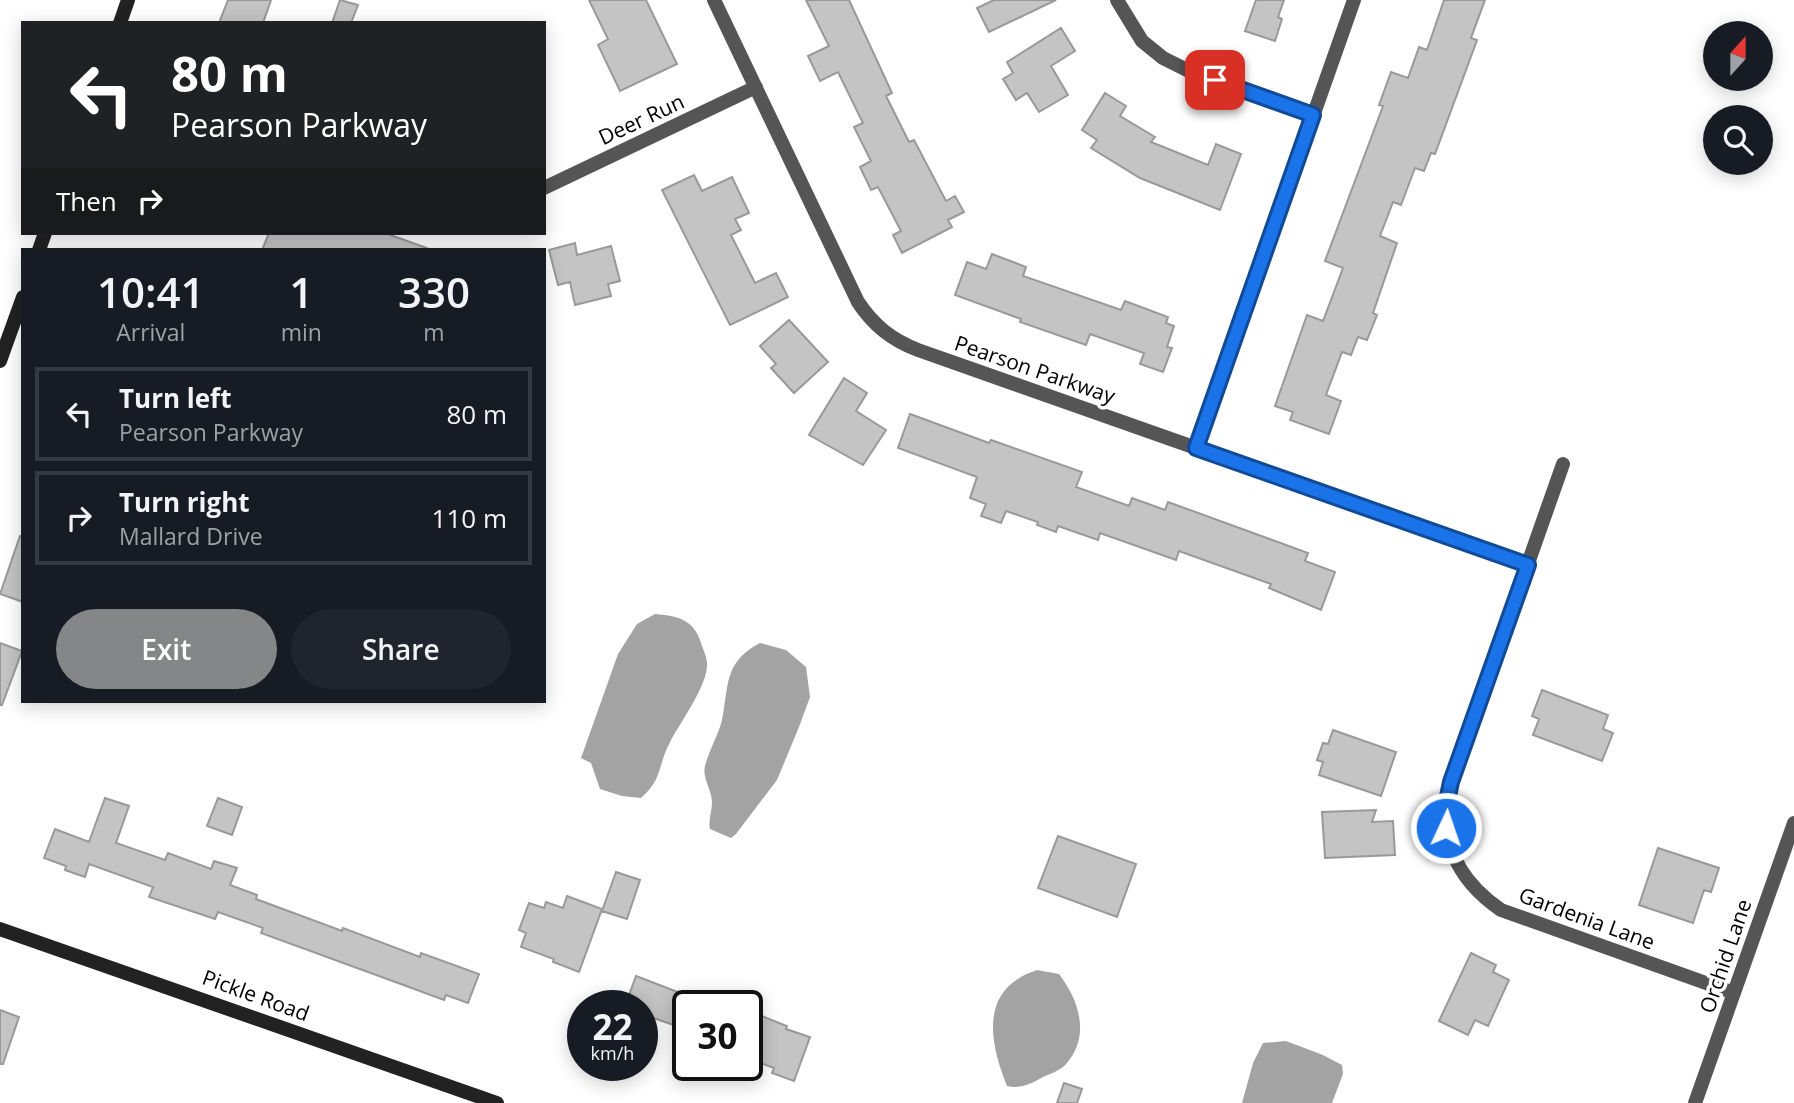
<!DOCTYPE html>
<html lang="en">
<head>
<meta charset="utf-8">
<style>
	:root { --surface:#171b24; --page:#20242c; --text:#f1f3f6; --muted:#9ea1a6; --line:#363941; --accent:#858687 }
	body { margin:0; font-family:"Open Sans",sans-serif; background:var(--page); color:var(--text); height:100vh; display:flex; flex-direction:column; font-size:26px; white-space:nowrap }
	* { box-sizing:border-box; margin:0 }
	p { font-size:23px; color:var(--muted) }
	.icon { flex:none; width:38px; height:38px; fill:none; stroke:currentColor; stroke-width:2; stroke-linecap:round; stroke-linejoin:round }
	.map { position:relative; flex:1; overflow:hidden }
	.drawer { position:absolute; left:21px; top:248px; width:525px; height:455px; display:flex; flex-direction:column; background:var(--surface); border-radius:0px; box-shadow:0 4px 18px #0003 }
	.drawer>* { flex:none }
	.hud { position:absolute; left:21px; top:21px; width:525px; height:214px; border-radius:0px; box-shadow:0 4px 18px #0003; background:#202124; color:#fff; overflow:hidden }
	.needle { width:46px; rotate:21deg }
	.controls { position:absolute; left:1703px; top:21px; display:grid; gap:14px }
	.controls a { display:grid; place-items:center; width:70px; height:70px; border-radius:50%; background:var(--surface); box-shadow:0 4px 18px #0003; font-size:35px }
	.speed { position:absolute; left:567px; top:990px; display:flex; gap:14px; font-size:35px; font-weight:700; text-align:center }
	.speed>* { display:grid; place-content:center; width:91px; height:91px; border-radius:50%; background:var(--surface); box-shadow:0 4px 18px #0003; line-height:1 }
	.speed small { font-size:18px; font-weight:400 }
	.speed .limit { border:4px solid #111; border-radius:10px; background:#fff; color:#111 }
	.pin { position:absolute; display:grid; place-items:center; width:60px; height:60px; color:#fff; margin:-30px; border-radius:14px; box-shadow:0 4px 10px #0006 }
	.me { position:absolute; width:77px; margin:-38px; rotate:3deg; stroke-linejoin:round; filter:drop-shadow(0 0 5px #0008) }
	.turn { display:flex; align-items:center; gap:24px; height:147px; padding:0 35px; font-size:32px }
	.turn .icon { width:91px; height:91px; stroke-width:2.5 }
	.turn b { display:block; font-size:49px; line-height:60px }
	.then { display:flex; align-items:center; height:66px; padding:0 35px; background:#0003; gap:14px; font-size:26px }
	.eta { display:flex; justify-content:space-evenly; align-items:center; height:119px; text-align:center }
	.eta b { font-size:42px; font-weight:600; line-height:49px }
	.cta { display:flex; gap:14px; margin-top:auto; padding:14px 35px }
	.cta a { flex:1; height:80px; border-radius:42px; background:var(--accent); color:#fff; font-size:28px; font-weight:600; line-height:80px; text-align:center }
	.cta a+a { background:var(--page); color:var(--text) }
	ul { padding:0; list-style:none }
	li { display:flex; align-items:center; gap:21px; height:94px; margin:0 14px 10px; padding:0 21px; border:4px solid var(--line); border-radius:0px }
	li div { flex:1 }
	li b { display:block; font-size:26px }
	li em { font-style:normal }
	.map>svg:first-child { display:block }
	.water { fill:#a3a3a3 }
	.building { fill:#c4c4c4; stroke:#999; stroke-width:2 }
	.lines { fill:none; stroke-linecap:round; stroke-linejoin:round }
	.street { stroke:#555; stroke-width:14 }
	.secondary { stroke:#222; stroke-width:14 }
	.route-casing { stroke:#114b97; stroke-width:18 }
	.route { stroke:#1a73e8; stroke-width:12 }
	.labels { text-anchor:middle; dominant-baseline:central; stroke-width:7; stroke-linejoin:round; paint-order:stroke }
	.street-label { font-size:21px; fill:#000; stroke:#fff }
</style>
</head>
<body>
<div class="map">
<svg width="1794" height="1103" viewBox="0 0 1794 1103">
	<rect width="100%" height="100%" fill="#fff"/>
	<path class="water" d="M 655,614 C 677,616 694,619 701,643 C 703,649 707,657 707,664 C 708,685 680,723 670,742 C 658,764 663,779 641,798 L 622,796 L 600,789 L 591,763 L 581,758 L 618,654 L 637,624 Z
		M 760,643 L 786,650 L 806,667 L 810,697 L 799,727 L 777,780 L 736,834 L 731,838 L 710,829 C 708,820 712,812 712,802 C 712,790 702,778 705,766 C 709,750 718,736 722,720 C 729,684 724,662 760,643 Z
		M 1037,970 L 1059,974 C 1079,1000 1091,1036 1066,1064 C 1061,1070 1050,1074 1043,1077 C 1031,1084 1021,1089 1007,1086 C 989,1041 979,989 1037,970 Z
		M 1286,1041 L 1323,1055 L 1342,1065 L 1343,1074 L 1332,1103 L 1242,1103 L 1253,1063 L 1263,1043 Z"/>
	<path class="building" d="M 228,0 L 271,0 L 263,23 L 219,23 Z
		M 340,0 L 358,5 L 351,23 L 332,23 Z
		M 589,0 L 646,0 L 677,64 L 620,91 L 598,45 L 608,39 Z
		M 806,0 L 849,0 L 892,93 L 886,96 L 909,142 L 914,140 L 946,201 L 955,196 L 964,212 L 948,220 L 952,227 L 902,253 L 893,235 L 901,231 L 878,187 L 871,190 L 860,167 L 871,161 L 854,127 L 863,123 L 838,72 L 820,81 L 808,56 L 829,46 Z
		M 994,0 L 1056,0 L 989,32 L 977,8 Z
		M 1256,0 L 1284,0 L 1278,17 L 1282,19 L 1275,41 L 1245,31 Z
		M 1444,0 L 1485,0 L 1471,38 L 1477,40 L 1435,154 L 1431,153 L 1424,171 L 1415,168 L 1401,205 L 1393,202 L 1380,236 L 1397,243 L 1373,313 L 1377,315 L 1367,340 L 1358,337 L 1351,355 L 1342,352 L 1326,395 L 1341,401 L 1329,434 L 1290,420 L 1293,412 L 1275,406 L 1307,315 L 1323,321 L 1343,268 L 1325,261 L 1383,106 L 1379,105 L 1391,72 L 1408,78 L 1419,47 L 1427,50 Z
		M 1061,28 L 1075,51 L 1051,66 L 1068,95 L 1039,112 L 1027,93 L 1016,100 L 1003,79 L 1013,73 L 1007,62 Z
		M 1105,93 L 1126,106 L 1120,116 L 1155,137 L 1151,142 L 1208,165 L 1216,144 L 1241,154 L 1220,210 L 1140,178 L 1091,148 L 1097,140 L 1082,130 Z
		M 694,175 L 702,191 L 732,177 L 749,213 L 735,219 L 741,230 L 731,235 L 755,283 L 776,273 L 788,297 L 730,325 L 662,190 Z
		M 269,233 L 385,233 L 427,248 L 426,250 L 262,250 Z
		M 575,243 L 577,255 L 611,246 L 620,281 L 608,284 L 611,296 L 575,305 L 570,282 L 558,285 L 549,250 Z
		M 992,254 L 1026,267 L 1023,276 L 1121,310 L 1125,301 L 1168,317 L 1166,323 L 1174,326 L 1167,347 L 1172,348 L 1163,372 L 1140,364 L 1144,353 L 1090,334 L 1086,345 L 1020,322 L 1021,319 L 955,295 L 967,262 L 986,269 Z
		M 789,320 L 828,362 L 794,393 L 771,368 L 776,364 L 760,346 Z
		M 844,378 L 867,393 L 856,411 L 886,430 L 863,465 L 809,435 Z
		M 910,414 L 989,443 L 991,440 L 1082,472 L 1076,487 L 1129,506 L 1132,498 L 1165,510 L 1168,502 L 1308,553 L 1305,561 L 1335,572 L 1321,610 L 1269,588 L 1271,584 L 1179,551 L 1176,560 L 1100,533 L 1098,540 L 1058,526 L 1056,532 L 1037,525 L 1038,522 L 1006,511 L 1001,523 L 981,516 L 986,504 L 970,498 L 977,477 L 898,448 Z
		M 20,536 L 23,537 L 23,602 L 0,594 Z
		M 0,643 L 22,651 L 2,705 L 0,705 Z
		M 1542,690 L 1608,715 L 1603,729 L 1613,733 L 1602,761 L 1533,735 L 1539,719 L 1532,716 Z
		M 1333,730 L 1396,752 L 1381,796 L 1319,775 L 1323,762 L 1317,760 L 1323,743 L 1328,744 Z
		M 105,798 L 129,806 L 116,843 L 165,860 L 168,853 L 211,869 L 214,861 L 237,868 L 230,885 L 257,895 L 256,899 L 342,931 L 343,928 L 420,957 L 421,953 L 479,974 L 468,1003 L 446,995 L 444,1000 L 409,987 L 261,933 L 263,928 L 218,912 L 215,919 L 149,897 L 153,887 L 89,864 L 85,877 L 65,870 L 66,866 L 44,858 L 55,829 L 89,842 Z
		M 218,798 L 242,807 L 232,835 L 207,826 Z
		M 1376,810 L 1372,822 L 1393,821 L 1395,855 L 1325,858 L 1322,812 Z
		M 1058,836 L 1136,864 L 1117,917 L 1038,888 Z
		M 1658,848 L 1719,868 L 1711,892 L 1704,890 L 1693,923 L 1639,905 Z
		M 616,872 L 640,880 L 627,919 L 602,911 Z
		M 567,896 L 602,909 L 579,972 L 553,962 L 554,959 L 521,947 L 526,933 L 519,930 L 529,903 L 544,908 L 546,902 L 563,908 Z
		M 1471,953 L 1496,965 L 1493,972 L 1509,980 L 1488,1026 L 1475,1020 L 1468,1035 L 1439,1021 Z
		M 636,976 L 688,996 L 688,1030 L 642,1014 L 642,1006 L 625,1006 Z
		M 0,1010 L 19,1017 L 3,1064 L 0,1064 Z
		M 759,1015 L 787,1026 L 786,1029 L 810,1037 L 794,1081 L 772,1073 L 774,1068 L 747,1058 L 747,1049 Z
		M 1064,1083 L 1082,1089 L 1077,1103 L 1057,1103 Z"/>
	<g class="lines">
		<path class="street" d="M 714,0 L 858,302 C 874,326 892,340 918,350 L 1528,565
			M 1117,0 L 1142,41 L 1163,58 L 1191,72 L 1313,115
			M 544,188 L 756,87
			M 1196,448 L 1354,0
			M 1563,464 L 1451,782 C 1436,836 1456,879 1501,910 L 1734,993
			M 1695,1103 L 1794,823"/>
		<path class="secondary" d="M 120,23 L 128,0
			M 39,250 L 45,233
			M 0,361 L 23,297
			M 0,929 L 497,1103"/>
	</g>
	<g class="lines">
		<g class="route-casing">
			<path id="route" d="M 1215,80 L 1313,115 L 1196,448 L 1528,565 L 1451,782 L 1445,811 L 1446,828"/>
		</g>
		<use href="#route" class="route"/>
	</g>
	<g class="labels">
		<g class="street-label">
			<text transform="translate(641 119) rotate(-25)">Deer Run</text>
			<text transform="translate(1035 369) rotate(19)">Pearson Parkway</text>
			<text transform="translate(1587 918) rotate(20)">Gardenia Lane</text>
			<text transform="translate(1725 956) rotate(-71)">Orchid Lane</text>
			<text transform="translate(256 995) rotate(20)">Pickle Road</text>
		</g>
	</g>
</svg>
<div class="controls">
<a><svg class="needle" viewBox="-14 -14 28 28"><path d="M0-13l5 13h-10z" fill="#e53935"/><path d="M0 13l5-13h-10z" fill="#9ea1a6"/></svg></a>
<a><svg class="icon" aria-label="search" viewBox="0 0 24 24"><circle cx="10" cy="10" r="6"/><path d="M15 15l6 6"/></svg></a>
</div>
<div class="speed"><div>22<small>km/h</small></div><div class="limit">30</div></div>
<div class="pin" style="left:1215px;top:80px;background:#d93025"><svg class="icon" aria-label="arrive" viewBox="0 0 24 24"><path d="M6 21V4h12l-3 4 3 4H6"/></svg></div>
<svg class="me" style="left:1446px;top:828px" viewBox="-20 -20 40 40"><circle r="17" fill="#1a73e8" stroke="#fff" stroke-width="3"/><path d="M0-11L8 9 0 5-8 9z" fill="#fff"/></svg>
<div class="hud">
<div class="turn"><svg class="icon" aria-label="left" viewBox="0 0 24 24"><path d="M17 20v-9H6M10 6l-5 5 5 5"/></svg><div><b>80 m</b>Pearson Parkway</div></div>
<div class="then">Then<svg class="icon" aria-label="right" viewBox="0 0 24 24"><path d="M7 20v-9h11M14 6l5 5-5 5"/></svg></div>
</div>
<section class="drawer">
<div class="eta">
<div><b>10:41</b><p>Arrival</p></div>
<div><b>1</b><p>min</p></div>
<div><b>330</b><p>m</p></div>
</div>
<ul>
<li><svg class="icon" aria-label="left" viewBox="0 0 24 24"><path d="M17 20v-9H6M10 6l-5 5 5 5"/></svg><div><b>Turn left</b><p>Pearson Parkway</p></div><em>80 m</em></li>
<li><svg class="icon" aria-label="right" viewBox="0 0 24 24"><path d="M7 20v-9h11M14 6l5 5-5 5"/></svg><div><b>Turn right</b><p>Mallard Drive</p></div><em>110 m</em></li>
</ul>
<div class="cta"><a>Exit</a><a>Share</a></div>
</section>
</div>
</body>
</html>
